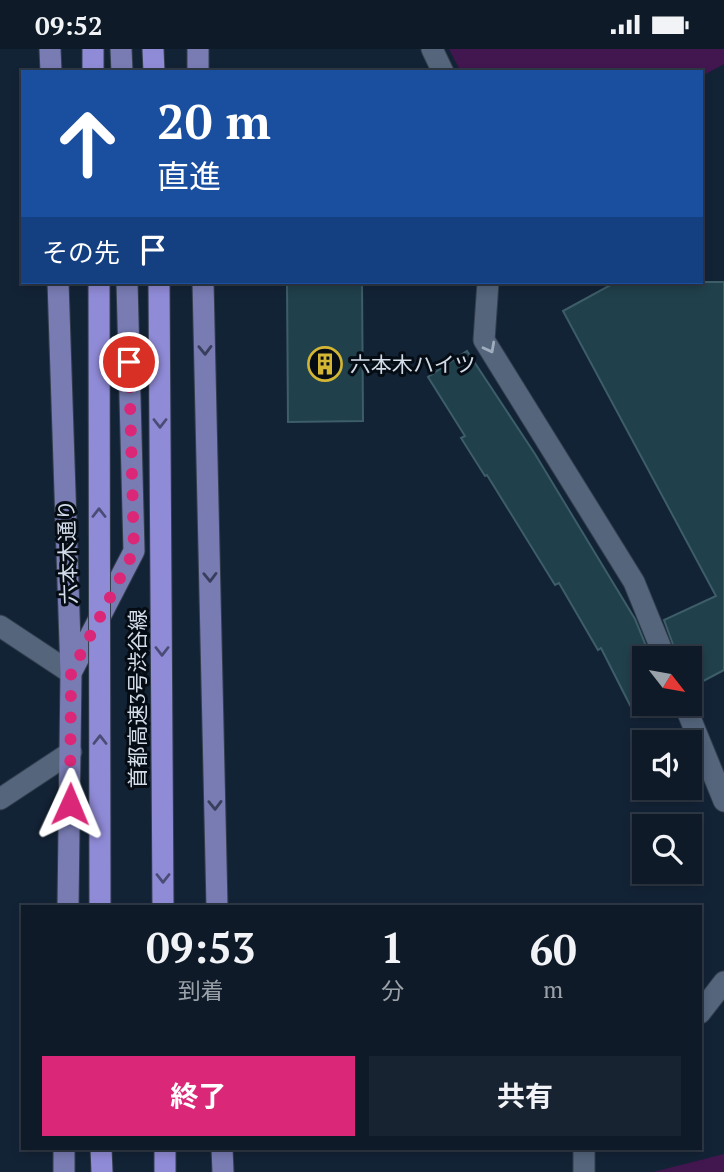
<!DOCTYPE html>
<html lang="ja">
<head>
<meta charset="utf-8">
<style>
	:root { --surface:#0e1a28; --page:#172330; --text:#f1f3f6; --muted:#9ba1a8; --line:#2e3845; --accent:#db2777 }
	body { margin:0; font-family:"PT Serif","Noto Sans JP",serif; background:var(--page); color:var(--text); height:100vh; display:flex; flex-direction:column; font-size:26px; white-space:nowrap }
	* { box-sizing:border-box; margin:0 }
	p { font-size:23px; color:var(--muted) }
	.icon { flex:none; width:38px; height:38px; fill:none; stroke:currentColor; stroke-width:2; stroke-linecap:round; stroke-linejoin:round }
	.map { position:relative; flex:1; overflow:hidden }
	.side { position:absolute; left:21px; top:856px; width:681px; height:245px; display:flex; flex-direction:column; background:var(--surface); border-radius:0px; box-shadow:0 4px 10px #0003,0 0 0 2px var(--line) }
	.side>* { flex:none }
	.hud { position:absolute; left:21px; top:21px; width:682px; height:214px; border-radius:0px; box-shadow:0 4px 10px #0003,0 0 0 2px var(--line); background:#1a4fa0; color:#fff; overflow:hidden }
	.needle { width:46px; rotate:121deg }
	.tools { position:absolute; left:632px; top:597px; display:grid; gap:14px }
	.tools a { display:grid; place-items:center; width:70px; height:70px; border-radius:0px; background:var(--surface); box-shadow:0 4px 10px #0003,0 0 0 2px var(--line); font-size:35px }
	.pin { position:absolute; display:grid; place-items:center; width:60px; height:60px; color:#fff; margin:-30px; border:4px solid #fff; border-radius:50%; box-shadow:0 2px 7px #0007 }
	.me { position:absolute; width:77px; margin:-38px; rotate:1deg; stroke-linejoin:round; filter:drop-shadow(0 0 5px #0008) }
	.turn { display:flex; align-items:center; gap:24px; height:147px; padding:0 21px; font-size:32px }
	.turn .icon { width:91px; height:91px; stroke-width:2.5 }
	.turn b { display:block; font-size:49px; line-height:60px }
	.then { display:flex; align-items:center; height:66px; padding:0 21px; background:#0003; gap:14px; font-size:26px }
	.eta { display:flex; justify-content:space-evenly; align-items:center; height:119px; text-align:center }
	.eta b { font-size:42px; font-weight:700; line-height:49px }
	.primary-button { display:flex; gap:14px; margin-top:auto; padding:14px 21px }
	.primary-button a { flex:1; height:80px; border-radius:0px; background:var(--accent); color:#fff; font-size:28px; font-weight:700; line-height:80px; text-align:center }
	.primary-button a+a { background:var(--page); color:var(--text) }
	.status { display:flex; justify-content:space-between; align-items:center; height:49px; padding:0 35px; background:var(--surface); direction:ltr }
	.status svg { height:19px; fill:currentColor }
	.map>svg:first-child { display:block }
	.green { fill:#42164f }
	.building { fill:#20404b; stroke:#3d5d69; stroke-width:2 }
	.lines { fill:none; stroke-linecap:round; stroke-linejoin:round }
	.minor-casing { stroke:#333e4e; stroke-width:23 }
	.major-casing { stroke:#333e4e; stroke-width:23 }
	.highway-casing { stroke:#333e4e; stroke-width:23 }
	.minor { stroke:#54657c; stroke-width:21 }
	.major { stroke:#787cb3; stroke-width:21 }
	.highway { stroke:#908bd7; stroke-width:21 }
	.highway-bridge-casing { stroke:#333e4e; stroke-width:23; stroke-linecap:butt }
	.highway-bridge { stroke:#908bd7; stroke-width:21 }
	.oneway { stroke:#a0adbe }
	.oneway2 { stroke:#393e5c }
	.oneway3 { stroke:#4b4c76 }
	.route { stroke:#db2777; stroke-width:12; stroke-dasharray:0 21.6 }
	.labels { text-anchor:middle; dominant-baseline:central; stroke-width:6; stroke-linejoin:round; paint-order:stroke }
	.poi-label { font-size:21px; fill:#d3ddea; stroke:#060c14; text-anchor:start }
	.street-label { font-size:21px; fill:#d3ddea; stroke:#060c14 }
</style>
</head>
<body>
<div class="status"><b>09:52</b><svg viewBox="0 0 49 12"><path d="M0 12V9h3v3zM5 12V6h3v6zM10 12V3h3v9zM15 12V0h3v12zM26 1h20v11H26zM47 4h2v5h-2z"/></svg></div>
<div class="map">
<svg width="724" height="1123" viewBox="0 0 724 1123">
	<rect width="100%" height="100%" fill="#132336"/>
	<path class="green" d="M 449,0 L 724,0 L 724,15 L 702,27 L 702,23 L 461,23 Z
		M 724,1105 L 724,1123 L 653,1123 Z"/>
	<path class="building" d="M 287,233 L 362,233 L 363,372 L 288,373 Z
		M 616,233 L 724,233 L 724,621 L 690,639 L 690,609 L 678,609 L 664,571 L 716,547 L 563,262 Z
		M 467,302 L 535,405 L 635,570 L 651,609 L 644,609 L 644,654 L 661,654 L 636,668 L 601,599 L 598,601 L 559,534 L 555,536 L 487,426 L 485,427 L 461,389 L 465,387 L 428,328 Z"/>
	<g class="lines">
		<g class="minor-casing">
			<path id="minor" d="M 432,0 L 443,23
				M 488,233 L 484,291 L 634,533 L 665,609
				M 0,577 L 71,624
				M 684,654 L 724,752
				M 0,750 L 71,703
				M 700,964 L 724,933
				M 584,1099 L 584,1123"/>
		</g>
		<g class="major-casing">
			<path id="major" d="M 50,0 L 51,23
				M 121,0 L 122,23
				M 198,0 L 198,23
				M 58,233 L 71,624 L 68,858
				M 203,233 L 217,858
				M 72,622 L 134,502 L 127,233
				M 222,1099 L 223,1123
				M 64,1123 L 64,1099"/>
		</g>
		<g class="highway-casing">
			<path id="highway" d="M 93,0 L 93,23
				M 153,0 L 154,23
				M 159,233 L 163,858
				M 101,1099 L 102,1123
				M 165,1099 L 165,1123"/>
		</g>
		<use href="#minor" class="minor"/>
		<use href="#major" class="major"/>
		<use href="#highway" class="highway"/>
		<g class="highway-bridge-casing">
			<path id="highway-bridge" d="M 99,233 L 100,858"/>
		</g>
		<use href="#highway-bridge" class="highway-bridge"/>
	</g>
	<defs><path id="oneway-chevron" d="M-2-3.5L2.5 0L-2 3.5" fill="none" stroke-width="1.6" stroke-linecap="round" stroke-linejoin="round" transform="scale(1.75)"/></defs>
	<use class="oneway" href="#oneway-chevron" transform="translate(490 299) rotate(62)"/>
	<g class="oneway2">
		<use href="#oneway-chevron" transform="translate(205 301) rotate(89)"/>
		<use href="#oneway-chevron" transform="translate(210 528) rotate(89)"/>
		<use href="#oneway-chevron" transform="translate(215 756) rotate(89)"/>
	</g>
	<g class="oneway3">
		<use href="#oneway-chevron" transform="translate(160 374) rotate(90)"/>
		<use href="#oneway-chevron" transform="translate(99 464) rotate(-90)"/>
		<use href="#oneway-chevron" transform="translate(162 602) rotate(90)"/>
		<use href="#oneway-chevron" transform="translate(100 691) rotate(-90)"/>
		<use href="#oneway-chevron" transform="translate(163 829) rotate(90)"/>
	</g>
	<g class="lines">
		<path class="route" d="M 70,755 L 71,624 L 134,502 L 129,313"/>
	</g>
	<defs>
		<g id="building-ring" transform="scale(1.75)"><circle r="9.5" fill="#060c14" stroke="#d4b635" stroke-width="1.5"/><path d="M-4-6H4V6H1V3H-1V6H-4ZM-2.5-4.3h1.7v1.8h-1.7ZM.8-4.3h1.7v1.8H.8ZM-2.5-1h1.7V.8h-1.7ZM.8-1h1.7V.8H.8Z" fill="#d4b635"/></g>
	</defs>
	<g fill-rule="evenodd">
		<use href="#building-ring" x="325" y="315"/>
	</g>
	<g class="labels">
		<g class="poi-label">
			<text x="350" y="315">六本木ハイツ</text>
		</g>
		<g class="street-label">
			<text transform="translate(67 503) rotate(-92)">六本木通り</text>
			<text transform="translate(137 650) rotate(-90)">首都高速3号渋谷線</text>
		</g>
	</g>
</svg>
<div class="tools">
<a><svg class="needle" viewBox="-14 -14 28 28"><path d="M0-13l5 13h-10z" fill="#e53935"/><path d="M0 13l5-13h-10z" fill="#9ba1a8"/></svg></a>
<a><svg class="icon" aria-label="sound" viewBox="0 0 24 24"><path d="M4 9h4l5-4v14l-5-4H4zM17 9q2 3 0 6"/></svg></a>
<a><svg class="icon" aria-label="search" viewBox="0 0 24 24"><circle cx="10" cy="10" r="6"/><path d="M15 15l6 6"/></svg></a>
</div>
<div class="pin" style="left:129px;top:313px;background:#d93025"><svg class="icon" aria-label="arrive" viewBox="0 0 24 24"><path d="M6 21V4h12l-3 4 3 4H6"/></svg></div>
<svg class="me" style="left:70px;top:755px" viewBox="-20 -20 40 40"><path d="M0-17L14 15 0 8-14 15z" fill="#db2777" stroke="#fff" stroke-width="4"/></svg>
<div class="hud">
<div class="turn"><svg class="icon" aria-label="ahead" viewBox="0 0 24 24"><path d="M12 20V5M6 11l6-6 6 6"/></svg><div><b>20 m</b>直進</div></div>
<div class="then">その先<svg class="icon" aria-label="arrive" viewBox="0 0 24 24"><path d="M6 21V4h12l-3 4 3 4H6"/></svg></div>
</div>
<section class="side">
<div class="eta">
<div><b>09:53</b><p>到着</p></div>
<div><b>1</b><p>分</p></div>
<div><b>60</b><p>m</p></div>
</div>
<div class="primary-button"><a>終了</a><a>共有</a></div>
</section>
</div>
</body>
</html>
